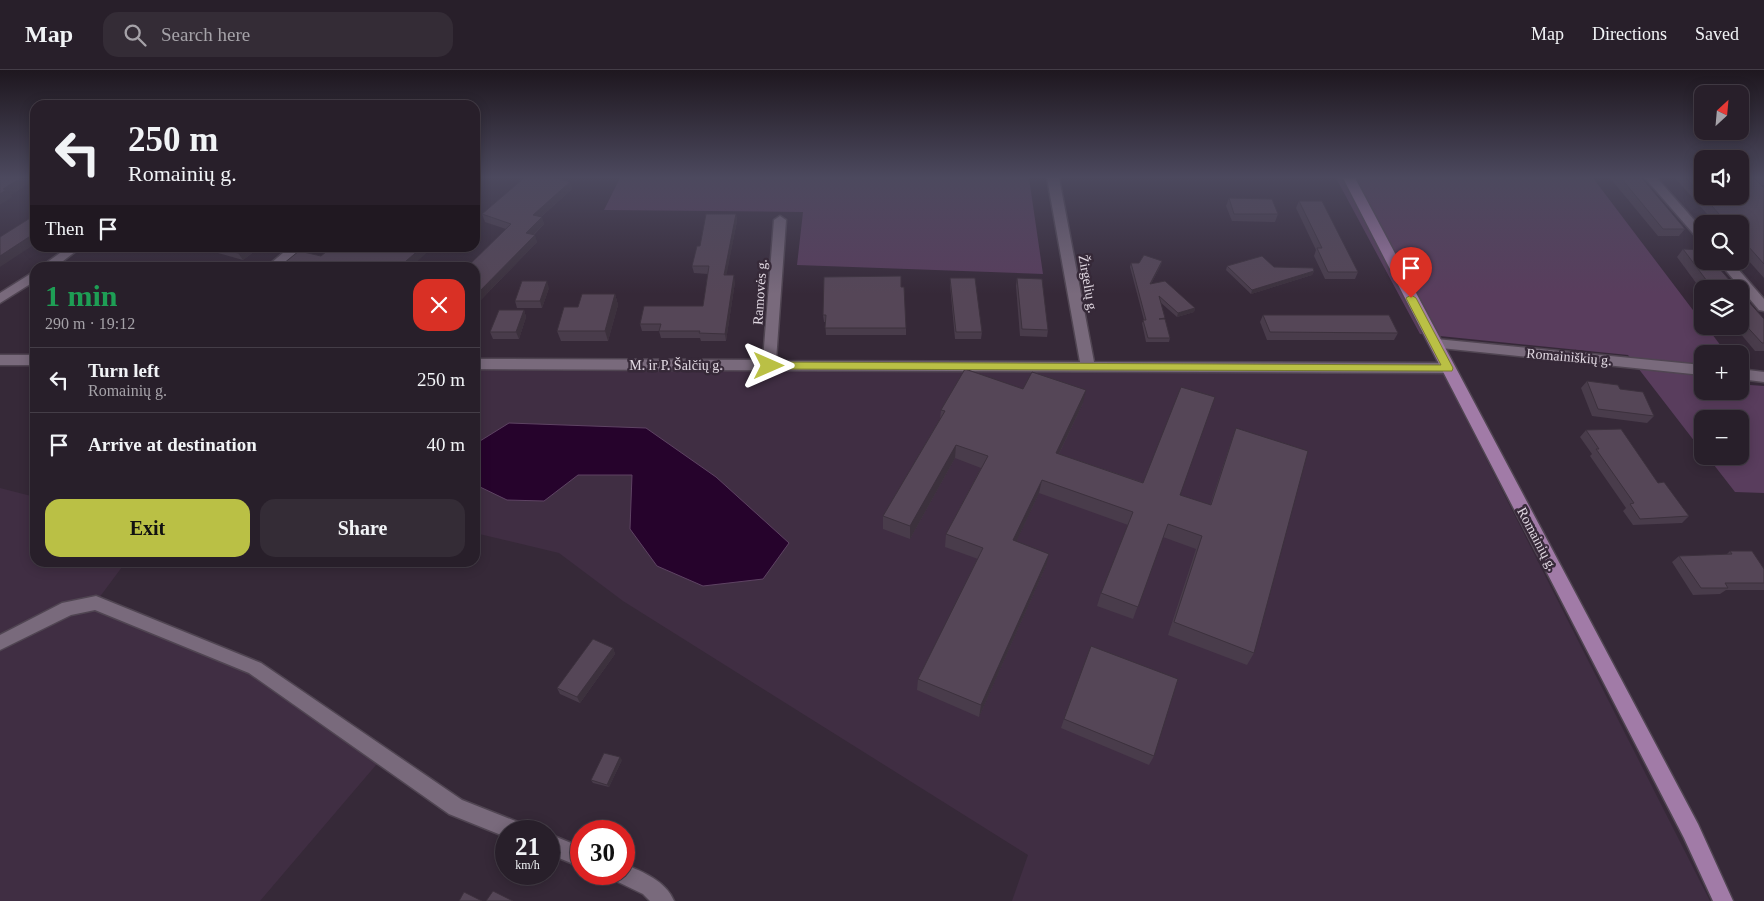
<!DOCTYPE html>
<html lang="en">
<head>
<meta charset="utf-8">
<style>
	:root { --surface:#281f2a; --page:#342c36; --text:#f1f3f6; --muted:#a5a2a8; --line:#443d47; --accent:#bac045 }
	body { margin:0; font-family:Georgia,serif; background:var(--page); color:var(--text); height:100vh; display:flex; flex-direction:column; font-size:19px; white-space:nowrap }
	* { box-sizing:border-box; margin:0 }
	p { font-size:16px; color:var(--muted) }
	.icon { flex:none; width:28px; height:28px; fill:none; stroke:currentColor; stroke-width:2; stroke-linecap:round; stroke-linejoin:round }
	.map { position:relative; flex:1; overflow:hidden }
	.side { position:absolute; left:30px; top:192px; width:450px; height:305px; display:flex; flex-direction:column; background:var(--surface); border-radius:15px; box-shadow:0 2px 12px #0003,0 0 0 1px var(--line) }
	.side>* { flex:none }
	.banner { position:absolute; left:30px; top:30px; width:450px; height:152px; border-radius:15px; box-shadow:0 2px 12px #0003,0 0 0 1px var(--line); background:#281f2a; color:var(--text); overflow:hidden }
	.needle { width:32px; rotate:26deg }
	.tools { position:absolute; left:1694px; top:15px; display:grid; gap:10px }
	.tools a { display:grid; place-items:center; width:55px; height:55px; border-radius:10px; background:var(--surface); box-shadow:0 2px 12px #0003,0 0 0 1px var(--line); font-size:25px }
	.speed { position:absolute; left:495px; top:750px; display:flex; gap:10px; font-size:25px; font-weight:700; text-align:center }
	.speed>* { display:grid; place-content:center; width:65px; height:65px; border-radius:50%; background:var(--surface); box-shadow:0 2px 12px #0003,0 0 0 1px var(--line); line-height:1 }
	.speed small { font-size:12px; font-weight:400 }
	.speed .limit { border:8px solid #d22; background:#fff; color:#111 }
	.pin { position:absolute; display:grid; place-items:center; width:42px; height:42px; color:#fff; margin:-51px -21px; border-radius:50% 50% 50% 0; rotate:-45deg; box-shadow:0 0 5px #0007 }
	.pin .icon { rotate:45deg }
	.me { position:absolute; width:55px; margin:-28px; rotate:90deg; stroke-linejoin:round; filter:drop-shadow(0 0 4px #0008) }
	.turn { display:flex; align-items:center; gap:18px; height:105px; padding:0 15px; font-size:22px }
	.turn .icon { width:65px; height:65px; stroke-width:2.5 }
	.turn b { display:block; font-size:35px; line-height:42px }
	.then { display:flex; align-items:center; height:48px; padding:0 15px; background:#0003; gap:10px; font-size:19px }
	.round { display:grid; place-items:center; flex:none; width:52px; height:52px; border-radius:15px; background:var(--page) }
	.summary { display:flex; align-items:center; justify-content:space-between; height:85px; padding:0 15px }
	h1 { font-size:30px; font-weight:600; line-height:38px; color:#1e9e55 }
	.button { display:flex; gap:10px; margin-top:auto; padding:10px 15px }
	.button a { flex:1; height:58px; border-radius:15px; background:var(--accent); color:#111; font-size:20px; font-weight:600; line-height:58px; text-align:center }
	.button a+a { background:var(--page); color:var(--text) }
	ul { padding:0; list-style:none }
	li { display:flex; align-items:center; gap:15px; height:65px; padding:0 15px; border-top:1px solid var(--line) }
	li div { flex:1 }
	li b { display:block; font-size:19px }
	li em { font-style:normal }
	header { display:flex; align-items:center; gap:30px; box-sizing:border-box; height:70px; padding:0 25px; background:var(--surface); border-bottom:1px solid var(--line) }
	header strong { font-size:24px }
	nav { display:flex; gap:28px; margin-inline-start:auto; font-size:18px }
	.search { width:350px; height:45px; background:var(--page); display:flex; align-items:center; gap:12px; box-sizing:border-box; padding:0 18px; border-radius:15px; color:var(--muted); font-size:19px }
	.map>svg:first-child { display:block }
	.built { fill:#402e43 }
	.green { fill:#593d5d }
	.water { fill:#26032c; stroke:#5e4363 }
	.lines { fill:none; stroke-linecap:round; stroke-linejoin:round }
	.minor-casing { stroke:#504552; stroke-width:3 }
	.major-casing { stroke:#504552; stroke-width:3 }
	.minor { fill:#796a7c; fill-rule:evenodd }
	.major { fill:#a17ba7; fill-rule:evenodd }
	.wall { fill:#493c4b }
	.shaded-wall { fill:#3c313d }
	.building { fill:#554657; stroke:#3c313d }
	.route { fill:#bac045; stroke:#797d2d }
	.labels { text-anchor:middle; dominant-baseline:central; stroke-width:5; stroke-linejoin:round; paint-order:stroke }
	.street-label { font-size:14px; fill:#e1d8e2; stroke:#362938 }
</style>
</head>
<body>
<header>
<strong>Map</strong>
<div class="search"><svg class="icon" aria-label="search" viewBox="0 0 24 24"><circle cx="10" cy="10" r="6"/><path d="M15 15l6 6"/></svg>Search here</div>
<nav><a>Map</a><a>Directions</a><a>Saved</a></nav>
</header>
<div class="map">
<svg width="1764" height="831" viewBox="0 0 1764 831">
	<rect width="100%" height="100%" fill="#362938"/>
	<path class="built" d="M 475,300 L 1443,304 L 1710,831 L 1012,831 L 1028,785 L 623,531 L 559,483 L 475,463 Z
		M 0,418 L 35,427 L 35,492 L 125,493 L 96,532 L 255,598 L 382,688 L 260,831 L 0,831 Z"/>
	<path class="green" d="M 620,108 L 1029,108 L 1043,204 L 797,195 L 803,142 L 604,140 Z
		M 1336,108 L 1593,108 L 1702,252 L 1702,256 L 1706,256 L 1727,284 L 1702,284 L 1702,321 L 1740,321 L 1740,301 L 1750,315 L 1764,316 L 1764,423 L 1735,422 L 1707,386 L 1740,386 L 1740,349 L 1702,349 L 1702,381 L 1628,285 L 1420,264 Z"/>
	<path class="water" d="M 509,353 L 646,358 L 716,407 L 789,473 L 763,509 L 703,516 L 657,496 L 630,459 L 632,405 L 578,405 L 544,431 L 507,430 L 478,416 L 480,371 Z"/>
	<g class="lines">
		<g class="minor-casing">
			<path id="minor" d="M 1047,108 L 1059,108 L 1094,292 L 1448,293 L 1453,295 L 1455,298 L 1453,301 L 1448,303 L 475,299 L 475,289 L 763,290 L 774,150 L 780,146 L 786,150 L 776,291 L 1080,292 Z
				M 1645,108 L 1657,108 L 1702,159 L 1702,170 L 1698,169 Z
				M 67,178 L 80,178 L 54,198 L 39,198 Z
				M 289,178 L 302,178 L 279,198 L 265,198 Z
				M 1718,191 L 1731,191 L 1764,229 L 1764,241 L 1759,240 Z
				M 35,201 L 35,211 L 0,233 L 0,223 Z
				M 1436,269 L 1702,295 L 1702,305 L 1431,277 L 1429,274 L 1431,271 Z
				M 0,285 L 35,285 L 35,295 L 0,295 Z
				M 1740,299 L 1764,302 L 1764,312 L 1740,309 Z
				M 96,526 L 261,593 L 462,730 L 523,754 L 526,761 L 506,761 L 506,767 L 449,744 L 249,603 L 95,540 L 71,545 L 0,580 L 0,565 L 62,533 Z
				M 549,764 L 581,777 L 581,797 L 549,784 Z
				M 624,794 C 643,802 666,811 674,831 L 650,831 L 643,824 L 616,811 L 613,804 L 624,804 Z"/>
		</g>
		<g class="major-casing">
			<path id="major" d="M 1343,108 L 1355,108 L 1698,754 L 1733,831 L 1713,831 L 1684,768 Z"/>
		</g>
		<use href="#minor" class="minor"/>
		<use href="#major" class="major"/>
	</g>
	<path class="wall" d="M 1610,108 L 1642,108 L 1685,159 L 1679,166 L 1658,166 Z
		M 1675,108 L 1764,108 L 1764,115 L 1761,115 L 1764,118 L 1764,208 L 1740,181 L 1740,154 L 1716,154 Z
		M 570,112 L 572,119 L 541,147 L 544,154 L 534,165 L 537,172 L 475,236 L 475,198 L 506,159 L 485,152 L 482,144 Z
		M 1229,128 L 1278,144 L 1275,152 L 1232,151 L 1226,136 Z
		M 1299,131 L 1358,202 L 1355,209 L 1325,209 L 1314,186 L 1316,180 L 1296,138 Z
		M 736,144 L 737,151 L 726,205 L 735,212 L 726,271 L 701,271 L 700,268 L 661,268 L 659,261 L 642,261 L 640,254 L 703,236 L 708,204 L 694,203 L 692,196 L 700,176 Z
		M 214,178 L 259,178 L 243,190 L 218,183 Z
		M 1683,179 L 1737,219 L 1702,219 L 1702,221 L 1677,187 Z
		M 1162,191 L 1161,195 L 1151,214 L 1195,238 L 1194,242 L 1177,247 L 1160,232 L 1164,249 L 1170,268 L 1169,272 L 1146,272 L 1142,253 L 1144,250 L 1130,197 L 1131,193 L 1139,193 Z
		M 1227,196 L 1274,197 L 1314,201 L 1312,205 L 1251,224 L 1226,200 Z
		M 950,208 L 982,262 L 981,269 L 955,269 L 950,215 Z
		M 1017,208 L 1048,260 L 1047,267 L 1020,266 L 1016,216 Z
		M 901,217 L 906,258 L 906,265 L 826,265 L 825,252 L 824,252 L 823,245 Z
		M 549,218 L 542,238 L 517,238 L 515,231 Z
		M 1740,222 L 1764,249 L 1764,281 L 1755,281 L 1734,256 L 1740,256 Z
		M 615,224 L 618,235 L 608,271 L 561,271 L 557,261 L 578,237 Z
		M 524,240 L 526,247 L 519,269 L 493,269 L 490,262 Z
		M 1263,245 L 1398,263 L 1394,270 L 1267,270 L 1260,252 Z
		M 1587,311 L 1654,346 L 1647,353 L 1592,346 L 1581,318 Z
		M 1023,319 L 1083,333 L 1059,384 L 1210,435 L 1231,372 L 1236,358 L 1254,583 L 1247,595 L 1168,565 L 1196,479 L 1163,467 L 1133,549 L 1097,536 L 1101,523 L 1128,455 L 1039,423 L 1016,472 L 1046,496 L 979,647 L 917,620 L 918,609 L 978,489 L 945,477 L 946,464 L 981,398 L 955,388 L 910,469 L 883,459 L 883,446 L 940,349 L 941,340 Z
		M 1586,360 L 1658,413 L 1689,446 L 1682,453 L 1633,455 L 1623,441 L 1626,438 L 1590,386 L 1592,384 L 1580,367 Z
		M 1730,481 L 1764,499 L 1764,520 L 1726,520 L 1720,524 L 1693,525 L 1672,492 L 1679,486 L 1727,484 Z
		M 613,578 L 615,584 L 580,633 L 560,624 L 557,618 Z
		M 1064,649 L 1154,686 L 1149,695 L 1061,658 Z
		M 622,690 L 609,717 L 593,713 L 591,710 Z"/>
	<path class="shaded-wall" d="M 21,108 L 35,108 L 35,110 L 11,125 L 12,127 L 0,135 L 0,124 L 3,119 Z
		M 570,112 L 572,119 L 535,152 L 533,145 Z
		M 476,128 L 478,136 L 475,139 L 475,129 Z
		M 736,144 L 737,151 L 725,213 L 724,205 Z
		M 542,147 L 544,154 L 528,170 L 526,163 Z
		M 35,163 L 35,174 L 0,197 L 0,186 Z
		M 535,165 L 537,172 L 475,236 L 475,226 Z
		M 245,178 L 259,178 L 243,190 L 238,183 Z
		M 421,178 L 432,178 L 410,198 L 398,198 Z
		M 1162,191 L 1161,195 L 1149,218 L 1150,214 Z
		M 1314,201 L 1312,205 L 1251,224 L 1252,220 Z
		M 734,205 L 735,212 L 726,271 L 725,264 Z
		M 547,211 L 549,218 L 542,238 L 540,231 Z
		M 615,224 L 618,235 L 608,271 L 605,261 Z
		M 1195,238 L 1194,242 L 1177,247 L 1178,243 Z
		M 524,240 L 526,247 L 519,269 L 516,262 Z
		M 1086,320 L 1083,333 L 1053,396 L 1056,383 Z
		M 956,375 L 955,388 L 910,469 L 910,456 Z
		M 1042,410 L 1039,423 L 1011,483 L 1013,470 Z
		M 1049,484 L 1046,496 L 979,647 L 981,635 Z
		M 613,578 L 615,584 L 580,633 L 577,627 Z
		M 620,687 L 622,690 L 609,717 L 607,715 Z"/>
	<path class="building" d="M 0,108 L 21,108 L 3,119 L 6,120 L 0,124 Z
		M 524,108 L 556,108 L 570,112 L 533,145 L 542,147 L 526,163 L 535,165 L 475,226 L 475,198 L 466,198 L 511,154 L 482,144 Z
		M 1621,108 L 1642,108 L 1685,159 L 1663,159 Z
		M 1686,108 L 1702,108 L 1702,126 Z
		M 1740,108 L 1754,108 L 1764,118 L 1764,194 L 1740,167 L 1740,154 L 1728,154 L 1703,126 L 1740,126 Z
		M 1229,128 L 1272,129 L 1278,144 L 1234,144 Z
		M 1299,131 L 1322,131 L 1358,202 L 1328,202 L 1317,178 L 1322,178 Z
		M 706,144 L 736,144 L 724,205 L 734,205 L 725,264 L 699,263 L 700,261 L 659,261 L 661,254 L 640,254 L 644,236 L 703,236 L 709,196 L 692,196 L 697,176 L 700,176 Z
		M 35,145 L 35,163 L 0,186 L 0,167 Z
		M 219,178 L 245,178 L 238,183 Z
		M 331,178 L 421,178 L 398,198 L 324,198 L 316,195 L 314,198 L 278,198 L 299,181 L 321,186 Z
		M 1683,179 L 1702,180 L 1702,191 L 1713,191 L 1737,219 L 1713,219 Z
		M 1144,185 L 1162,191 L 1150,214 L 1165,211 L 1195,238 L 1178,243 L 1159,226 L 1165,248 L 1159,249 L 1165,249 L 1170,268 L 1148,268 L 1143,250 L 1146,250 L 1131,193 L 1139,193 Z
		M 1262,186 L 1274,197 L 1313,198 L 1314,201 L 1252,220 L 1227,196 Z
		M 901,206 L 901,217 L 904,217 L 906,258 L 825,258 L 826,245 L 823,245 L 824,207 Z
		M 950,208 L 975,208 L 982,262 L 956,262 Z
		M 1017,208 L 1042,209 L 1048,260 L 1022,259 Z
		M 522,211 L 547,211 L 540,231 L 515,231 Z
		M 1740,222 L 1764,249 L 1764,273 L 1762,273 L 1740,249 Z
		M 582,224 L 615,224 L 605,261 L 557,261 L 564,237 L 578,237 Z
		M 499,240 L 524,240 L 516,262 L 490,262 Z
		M 1263,245 L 1389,245 L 1398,263 L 1270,262 Z
		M 965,299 L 1023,319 L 1032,302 L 1086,320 L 1056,383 L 1143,413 L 1181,317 L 1215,327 L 1180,425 L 1211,435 L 1236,358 L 1308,381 L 1254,583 L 1174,552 L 1202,466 L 1168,454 L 1138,537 L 1101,523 L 1133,442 L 1042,410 L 1013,470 L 1049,484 L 981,635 L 918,609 L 983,478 L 946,464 L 988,386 L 956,375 L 910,456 L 883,446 L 945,341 L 941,340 Z
		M 1587,311 L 1618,315 L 1620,319 L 1643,322 L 1654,346 L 1598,339 Z
		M 1621,359 L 1658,413 L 1664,412 L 1689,446 L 1640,449 L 1630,434 L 1634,433 L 1596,379 L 1599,379 L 1586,360 Z
		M 1730,481 L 1752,481 L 1764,499 L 1764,513 L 1725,513 L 1728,518 L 1701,518 L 1679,486 L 1732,484 Z
		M 593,569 L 613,578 L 577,627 L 557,618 Z
		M 1091,576 L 1178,609 L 1154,686 L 1064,649 Z
		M 604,683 L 620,687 L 607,715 L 591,710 Z
		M 493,821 L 513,831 L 486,831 Z
		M 464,822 L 482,831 L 459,831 Z"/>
	<linearGradient id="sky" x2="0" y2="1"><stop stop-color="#1e171f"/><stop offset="0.48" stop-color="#4c495e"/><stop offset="1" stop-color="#4c495e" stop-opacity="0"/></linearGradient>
	<rect width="1764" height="224" fill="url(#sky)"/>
	<path class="route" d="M 1411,225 L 1416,228 L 1453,298 L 1452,301 L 769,299 L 764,296 L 769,292 L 1441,295 L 1406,228 Z"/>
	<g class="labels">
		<g class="street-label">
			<text transform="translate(1088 214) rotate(80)">Žirgelių g.</text>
			<text transform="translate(760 222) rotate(-86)">Ramovės g.</text>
			<text transform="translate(1569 287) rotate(5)">Romainiškių g.</text>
			<text x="676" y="295">M. ir P. Šalčių g.</text>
			<text transform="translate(1537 469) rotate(62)">Romainių g.</text>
		</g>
	</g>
</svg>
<div class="tools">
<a><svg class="needle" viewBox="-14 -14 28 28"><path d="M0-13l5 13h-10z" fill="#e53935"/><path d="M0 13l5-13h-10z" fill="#a5a2a8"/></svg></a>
<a><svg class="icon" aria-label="sound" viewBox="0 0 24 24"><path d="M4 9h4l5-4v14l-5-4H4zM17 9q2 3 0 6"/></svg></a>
<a><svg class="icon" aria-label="search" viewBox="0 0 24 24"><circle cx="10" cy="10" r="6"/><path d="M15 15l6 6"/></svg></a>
<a><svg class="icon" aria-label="layers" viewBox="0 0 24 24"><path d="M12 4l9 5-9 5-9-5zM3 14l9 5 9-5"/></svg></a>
<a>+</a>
<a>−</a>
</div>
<div class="speed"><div>21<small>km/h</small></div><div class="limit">30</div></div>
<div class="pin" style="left:1411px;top:228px;background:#d93025"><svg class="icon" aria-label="arrive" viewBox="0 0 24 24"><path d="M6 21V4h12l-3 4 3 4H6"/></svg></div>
<svg class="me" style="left:769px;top:296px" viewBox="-20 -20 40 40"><path d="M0-17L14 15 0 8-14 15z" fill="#bac045" stroke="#fff" stroke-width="4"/></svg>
<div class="banner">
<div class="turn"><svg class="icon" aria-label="left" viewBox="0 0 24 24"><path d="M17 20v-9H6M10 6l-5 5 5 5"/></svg><div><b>250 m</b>Romainių g.</div></div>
<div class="then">Then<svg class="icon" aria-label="arrive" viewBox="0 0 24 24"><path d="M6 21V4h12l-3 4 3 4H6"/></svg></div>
</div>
<section class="side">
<div class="summary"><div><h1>1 min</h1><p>290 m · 19:12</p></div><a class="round" style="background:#d93025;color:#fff"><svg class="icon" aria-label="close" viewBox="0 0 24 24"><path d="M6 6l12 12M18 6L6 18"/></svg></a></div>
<ul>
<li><svg class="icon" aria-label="left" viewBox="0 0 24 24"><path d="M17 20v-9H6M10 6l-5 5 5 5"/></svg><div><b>Turn left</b><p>Romainių g.</p></div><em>250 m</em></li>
<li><svg class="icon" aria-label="arrive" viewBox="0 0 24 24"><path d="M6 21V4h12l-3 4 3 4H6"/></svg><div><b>Arrive at destination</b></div><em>40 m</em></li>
</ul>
<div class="button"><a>Exit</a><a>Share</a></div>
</section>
</div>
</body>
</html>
